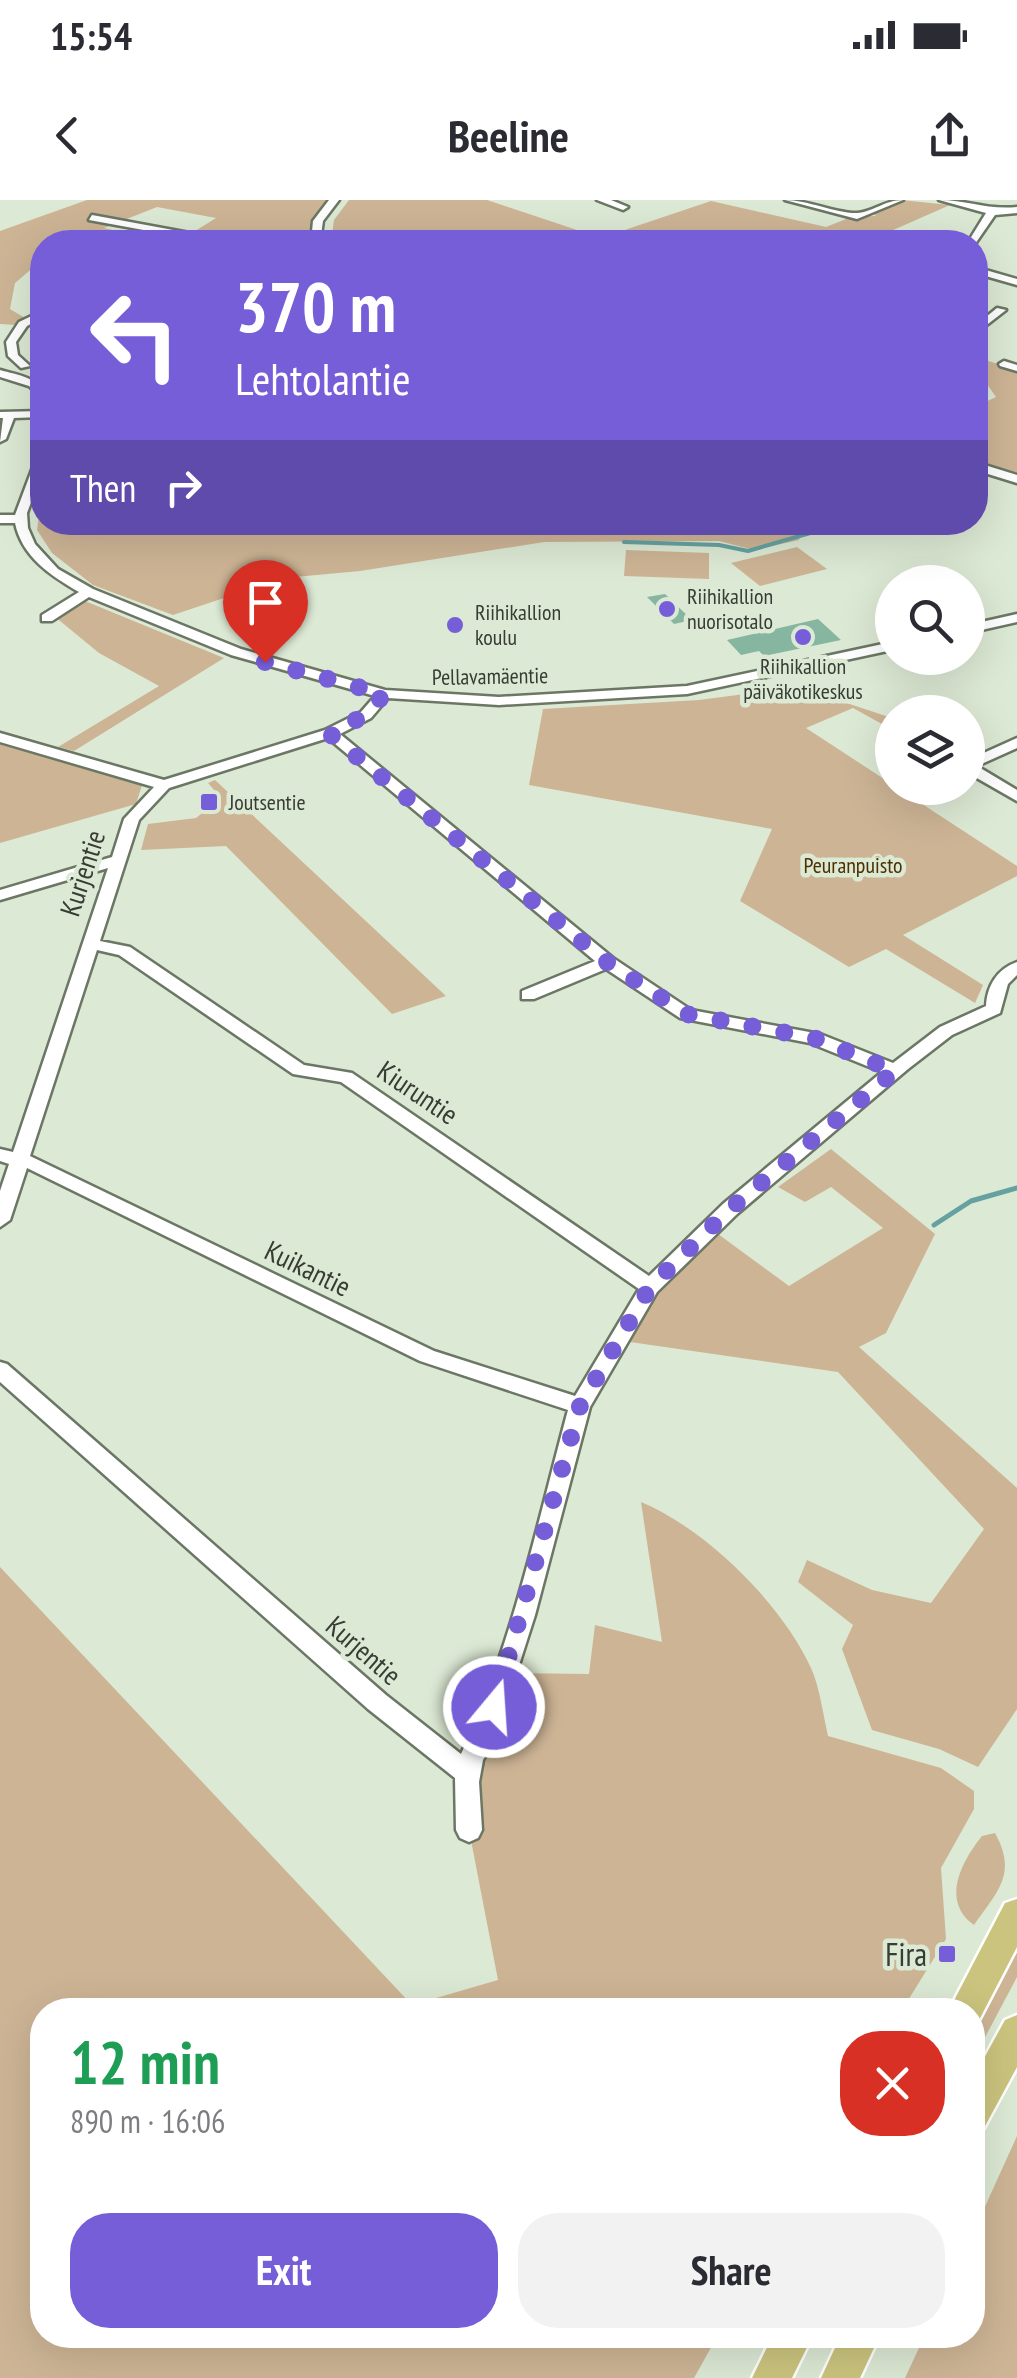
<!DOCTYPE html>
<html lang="en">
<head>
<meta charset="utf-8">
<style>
	:root { --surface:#fff; --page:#f2f2f3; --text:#2b2b33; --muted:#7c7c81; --accent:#765ed8 }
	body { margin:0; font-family:"PT Sans Narrow",sans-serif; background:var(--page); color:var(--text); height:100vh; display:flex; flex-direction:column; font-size:38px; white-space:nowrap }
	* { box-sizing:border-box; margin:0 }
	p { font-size:32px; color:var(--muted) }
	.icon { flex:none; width:55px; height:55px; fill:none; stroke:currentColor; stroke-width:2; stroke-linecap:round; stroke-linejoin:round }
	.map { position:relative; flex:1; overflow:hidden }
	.drawer { position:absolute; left:30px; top:1798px; width:955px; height:350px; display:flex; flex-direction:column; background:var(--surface); border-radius:40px; box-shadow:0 10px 40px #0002 }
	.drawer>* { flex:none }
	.guide { position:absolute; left:30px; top:30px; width:958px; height:305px; border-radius:40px; box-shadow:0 10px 40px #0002; background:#765ed8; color:#fff; overflow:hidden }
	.controls { position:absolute; left:875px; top:365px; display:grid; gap:20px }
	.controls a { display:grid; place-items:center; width:110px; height:110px; border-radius:50%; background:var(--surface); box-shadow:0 10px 40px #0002; font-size:50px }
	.pin { position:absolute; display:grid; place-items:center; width:85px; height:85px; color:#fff; margin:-102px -42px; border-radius:50% 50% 50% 0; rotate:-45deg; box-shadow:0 0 10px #0007 }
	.pin .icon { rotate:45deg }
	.me { position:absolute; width:110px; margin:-55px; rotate:18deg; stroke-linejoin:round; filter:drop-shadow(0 0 8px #0008) }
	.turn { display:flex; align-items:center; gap:35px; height:210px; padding:0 40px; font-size:45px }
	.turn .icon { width:130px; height:130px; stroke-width:2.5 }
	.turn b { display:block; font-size:70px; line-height:85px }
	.then { display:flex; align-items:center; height:95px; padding:0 40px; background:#0003; gap:20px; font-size:38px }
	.round { display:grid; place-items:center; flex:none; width:105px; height:105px; border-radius:40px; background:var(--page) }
	.headline { display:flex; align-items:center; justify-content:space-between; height:170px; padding:0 40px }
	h1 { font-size:60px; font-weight:700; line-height:75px; color:#1e9e55 }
	.action { display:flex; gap:20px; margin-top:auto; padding:20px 40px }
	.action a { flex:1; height:115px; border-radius:40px; background:var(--accent); color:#fff; font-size:40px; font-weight:700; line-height:115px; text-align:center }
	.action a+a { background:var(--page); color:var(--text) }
	.status { display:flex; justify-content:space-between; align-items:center; height:70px; padding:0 50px; background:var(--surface); direction:ltr }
	.status svg { height:28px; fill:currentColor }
	header { display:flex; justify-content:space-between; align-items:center; height:130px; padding:0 40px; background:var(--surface); font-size:45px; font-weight:700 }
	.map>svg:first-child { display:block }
	.green { fill:#cdb495 }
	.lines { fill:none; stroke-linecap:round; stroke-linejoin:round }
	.stream-far1 { stroke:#66a1a1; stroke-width:4 }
	.stream { stroke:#66a1a1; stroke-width:5 }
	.building { fill:#86b6a0 }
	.minor-casing { stroke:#6b7764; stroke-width:5 }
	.major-casing { stroke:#fff; stroke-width:5 }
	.minor { fill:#fff; fill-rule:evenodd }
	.major { fill:#cbc47e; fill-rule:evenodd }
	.route { stroke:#765ed8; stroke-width:18; stroke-dasharray:0 32.4 }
	.poi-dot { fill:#765ed8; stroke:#dce9d4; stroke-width:4 }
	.labels { text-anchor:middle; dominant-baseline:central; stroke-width:9; stroke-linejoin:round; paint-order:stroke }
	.far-poi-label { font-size:22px; fill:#373d34; stroke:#dce9d4; text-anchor:start }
	.far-street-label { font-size:22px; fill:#373d34; stroke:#dce9d4 }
	.far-park-label { font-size:22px; fill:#4e3000; stroke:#dce9d4 }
	.street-label { font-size:28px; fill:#373d34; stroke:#dce9d4 }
	.near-poi-label { font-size:32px; fill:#373d34; stroke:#dce9d4; text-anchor:end }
</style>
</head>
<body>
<div class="status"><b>15:54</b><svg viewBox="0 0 49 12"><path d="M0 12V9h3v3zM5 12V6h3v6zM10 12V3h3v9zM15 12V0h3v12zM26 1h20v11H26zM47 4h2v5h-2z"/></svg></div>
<header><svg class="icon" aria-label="back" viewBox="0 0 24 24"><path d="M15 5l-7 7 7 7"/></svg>Beeline<svg class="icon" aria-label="share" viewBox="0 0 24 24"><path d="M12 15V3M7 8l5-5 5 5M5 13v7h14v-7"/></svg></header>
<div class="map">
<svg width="1017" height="2178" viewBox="0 0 1017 2178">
	<rect width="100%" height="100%" fill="#dce9d4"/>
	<path class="green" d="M 87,0 L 329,0 L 314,17 L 309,42 L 239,42 L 192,33 L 216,18 L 157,7 L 104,28 L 126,33 L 97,42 L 42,42 L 42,60 L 15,83 L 10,109 L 25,118 L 18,125 L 0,124 L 0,31 Z
		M 349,0 L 487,0 L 601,38 L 711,1 L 826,27 L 851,17 L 876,16 L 871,12 L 901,0 L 950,5 L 866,42 L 331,42 L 334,20 Z
		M 976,157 L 1017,170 L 1017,276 L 975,259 L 975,207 L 996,197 L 977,170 Z
		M 42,295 L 42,322 L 468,322 L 470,332 L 655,322 L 832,323 L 802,333 L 799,340 L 754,350 L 719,341 L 544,342 L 360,371 L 284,378 L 173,415 L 93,385 L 52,353 L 37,330 Z
		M 797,347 L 827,369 L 760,386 L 731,363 Z
		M 626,350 L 709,353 L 709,379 L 624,376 Z
		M 80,399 L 224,458 L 74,551 L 58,547 L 159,486 L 99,453 L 54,416 Z
		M 798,487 L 892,518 L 891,529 L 853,508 L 806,528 L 1017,666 L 1017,676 L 903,735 L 983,785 L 975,803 L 886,749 L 849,767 L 740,701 L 772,629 L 529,585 L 543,509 L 699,500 Z
		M 0,540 L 143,582 L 136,604 L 0,643 Z
		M 215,580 L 446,796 L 392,814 L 226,646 L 141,650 L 148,624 L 196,618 L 215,603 L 215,591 L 208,583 Z
		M 831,949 L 935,1034 L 886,1133 L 859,1147 L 1017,1288 L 1017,1509 L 978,1567 L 939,1549 L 872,1530 L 842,1449 L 853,1425 L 798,1382 L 807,1360 L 872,1390 L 931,1403 L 984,1329 L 838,1172 L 630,1142 L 660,1091 L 718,1034 L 789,1086 L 883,1028 L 831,987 L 805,1002 L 778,987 Z
		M 641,1302 C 706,1329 781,1403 811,1468 C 820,1488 823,1515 828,1536 L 941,1568 L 974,1591 L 974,1609 L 941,1668 L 946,1739 L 902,1810 L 42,1810 L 42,2135 L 718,2135 L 694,2178 L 0,2178 L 0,1367 L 412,1805 L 498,1780 L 469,1630 L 468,1566 L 504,1473 L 589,1474 L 595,1425 L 662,1442 Z
		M 995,1633 C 1017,1673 999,1690 974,1725 C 940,1701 962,1661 982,1636 Z
		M 1017,1744 L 1017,1777 L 973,1860 L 973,1824 Z
		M 1017,1936 L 1017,2178 L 905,2178 L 925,2135 L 972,2135 L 973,2033 Z"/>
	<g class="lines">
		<path class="stream-far1" d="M 624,342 L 719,345 L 748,351 L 838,325"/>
		<path class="stream" d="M 934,1025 L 971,1001 L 1017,988"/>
	</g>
	<path class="building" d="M 665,394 L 692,420 L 674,424 L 647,397 Z
		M 818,419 L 841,440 L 764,456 L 759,451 L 741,455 L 727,440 Z"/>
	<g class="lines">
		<g class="minor-casing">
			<path id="minor" d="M 329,0 L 339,0 L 323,21 L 320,42 L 311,42 L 313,21 Z
				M 597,0 L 611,0 L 628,7 L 623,10 Z
				M 785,0 C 808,0 838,14 857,13 C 873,12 885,0 903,0 L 857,19 Z
				M 939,0 C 968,0 987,10 1017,7 L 1017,13 L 995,15 L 975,44 L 968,42 L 986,13 Z
				M 92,15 L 222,39 L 227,42 L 209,42 L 89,20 Z
				M 975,67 L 1017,79 L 1017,85 L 975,73 Z
				M 997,108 L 1006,110 L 975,134 L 975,126 Z
				M 42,111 L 42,118 L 27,126 L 16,142 L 18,155 L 30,166 L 21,168 L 8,156 L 6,142 L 19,122 Z
				M 1004,161 L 1017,165 L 1017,171 L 1000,166 L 999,164 Z
				M 0,170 C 17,175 42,177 42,198 L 29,186 L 0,177 Z
				M 42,211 L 42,217 L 14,218 L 6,239 L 0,242 L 3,218 L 0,218 L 0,212 Z
				M 42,255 L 42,273 L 27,313 L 28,328 L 35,344 L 58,369 L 93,389 L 241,449 L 385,490 L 499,497 L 687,486 L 892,442 L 892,450 L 687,494 L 499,505 L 388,498 L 371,518 L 340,534 L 613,758 L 691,810 L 820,834 L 893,863 L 940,827 L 986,806 C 987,786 997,769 1017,762 L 1017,775 L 1008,784 L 1000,813 L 952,835 L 908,869 L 737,1014 L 657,1092 L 590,1207 L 535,1415 L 495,1540 L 483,1560 L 479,1582 L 482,1630 L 478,1638 L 469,1642 L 460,1638 L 456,1630 L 455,1578 L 368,1509 L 0,1182 L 0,1162 L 7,1164 L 386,1495 L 461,1554 C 512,1447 537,1324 568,1210 L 420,1161 L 27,968 L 10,1020 L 0,1027 L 0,991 L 9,964 L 0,961 L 0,949 L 13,952 L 108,668 L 0,700 L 0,690 L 112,657 L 124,619 L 154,587 L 0,542 L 0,533 L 164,580 L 325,530 L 361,512 L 375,496 L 231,455 L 89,397 L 52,421 L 42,421 L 42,415 L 79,392 C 51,376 22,357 15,323 L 0,323 L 0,315 L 15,315 L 36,259 ZM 328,538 L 595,761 L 522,791 L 522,799 L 534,799 L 606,769 L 680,818 L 810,843 L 882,872 L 723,1004 L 649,1076 L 352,873 L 304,865 L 130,747 L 100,741 L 139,620 L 169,588 ZM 97,750 L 119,755 L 293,874 L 341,882 L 639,1089 L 575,1196 L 434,1151 L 30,956 Z
				M 975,262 L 1017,275 L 1017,283 L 975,270 Z
				M 1017,414 L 1017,422 L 968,433 L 968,425 Z
				M 1017,538 L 1017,548 L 977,566 L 1017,590 L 1017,601 L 968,573 L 968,560 Z"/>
		</g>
		<g class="major-casing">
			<path id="major" d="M 1017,1699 L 1017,1747 L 978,1822 L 972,1824 L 972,1810 L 949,1810 L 1005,1703 Z
				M 1017,1815 L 1017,1867 L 984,1928 L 972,1933 L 972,1880 L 1005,1820 Z
				M 773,2135 L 813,2135 L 792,2178 L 752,2178 Z
				M 841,2135 L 880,2135 L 860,2178 L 821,2178 Z"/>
		</g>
		<use href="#minor" class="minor"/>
		<use href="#major" class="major"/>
	</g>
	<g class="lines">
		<path class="route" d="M 265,462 L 384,494 L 366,515 L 330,533 L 333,537 L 607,762 L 686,814 L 814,838 L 895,871 L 730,1009 L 650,1087 L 580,1206 L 494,1507"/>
	</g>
	<g class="poi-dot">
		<circle cx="667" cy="409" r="10"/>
		<circle cx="455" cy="425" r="10"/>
		<circle cx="803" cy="437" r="10"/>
		<rect x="199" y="592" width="20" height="20" rx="5"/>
		<rect x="937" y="1744" width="20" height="20" rx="5"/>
	</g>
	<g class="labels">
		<g class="far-poi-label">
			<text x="687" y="396">Riihikallion<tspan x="687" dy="25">nuorisotalo</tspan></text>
			<text x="475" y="412">Riihikallion<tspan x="475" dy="25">koulu</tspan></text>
			<text x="803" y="466" text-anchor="middle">Riihikallion<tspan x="803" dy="25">päiväkotikeskus</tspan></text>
			<text x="229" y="602">Joutsentie</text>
		</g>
		<g class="far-street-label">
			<text transform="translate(490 476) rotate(-1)">Pellavamäentie</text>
		</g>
		<g class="far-park-label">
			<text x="853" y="665">Peuranpuisto</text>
		</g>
		<g class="street-label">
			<text transform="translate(82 673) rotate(-72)">Kurjentie</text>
			<text transform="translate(418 892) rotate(34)">Kiuruntie</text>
			<text transform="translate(308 1068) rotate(26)">Kuikantie</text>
			<text transform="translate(364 1450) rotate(41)">Kurjentie</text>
		</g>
		<g class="near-poi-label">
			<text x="927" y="1754">Fira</text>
		</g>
	</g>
</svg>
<div class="controls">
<a><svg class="icon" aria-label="search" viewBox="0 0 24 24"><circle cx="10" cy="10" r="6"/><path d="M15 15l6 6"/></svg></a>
<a><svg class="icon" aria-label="layers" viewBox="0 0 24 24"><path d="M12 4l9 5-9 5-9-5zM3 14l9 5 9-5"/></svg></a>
</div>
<div class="pin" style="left:265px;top:462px;background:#d93025"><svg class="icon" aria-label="arrive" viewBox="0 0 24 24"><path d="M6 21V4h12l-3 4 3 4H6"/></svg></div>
<svg class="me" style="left:494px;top:1507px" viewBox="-20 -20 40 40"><circle r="17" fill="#765ed8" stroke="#fff" stroke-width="3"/><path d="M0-11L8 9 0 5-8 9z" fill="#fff"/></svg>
<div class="guide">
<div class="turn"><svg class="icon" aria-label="left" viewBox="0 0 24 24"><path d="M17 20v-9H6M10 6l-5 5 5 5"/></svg><div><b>370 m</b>Lehtolantie</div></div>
<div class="then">Then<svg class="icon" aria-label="right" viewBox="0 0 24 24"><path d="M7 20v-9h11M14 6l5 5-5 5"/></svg></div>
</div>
<section class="drawer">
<div class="headline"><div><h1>12 min</h1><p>890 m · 16:06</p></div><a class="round" style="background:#d93025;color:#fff"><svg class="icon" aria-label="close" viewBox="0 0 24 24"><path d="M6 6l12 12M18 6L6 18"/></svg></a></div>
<div class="action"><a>Exit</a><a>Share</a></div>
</section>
</div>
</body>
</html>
